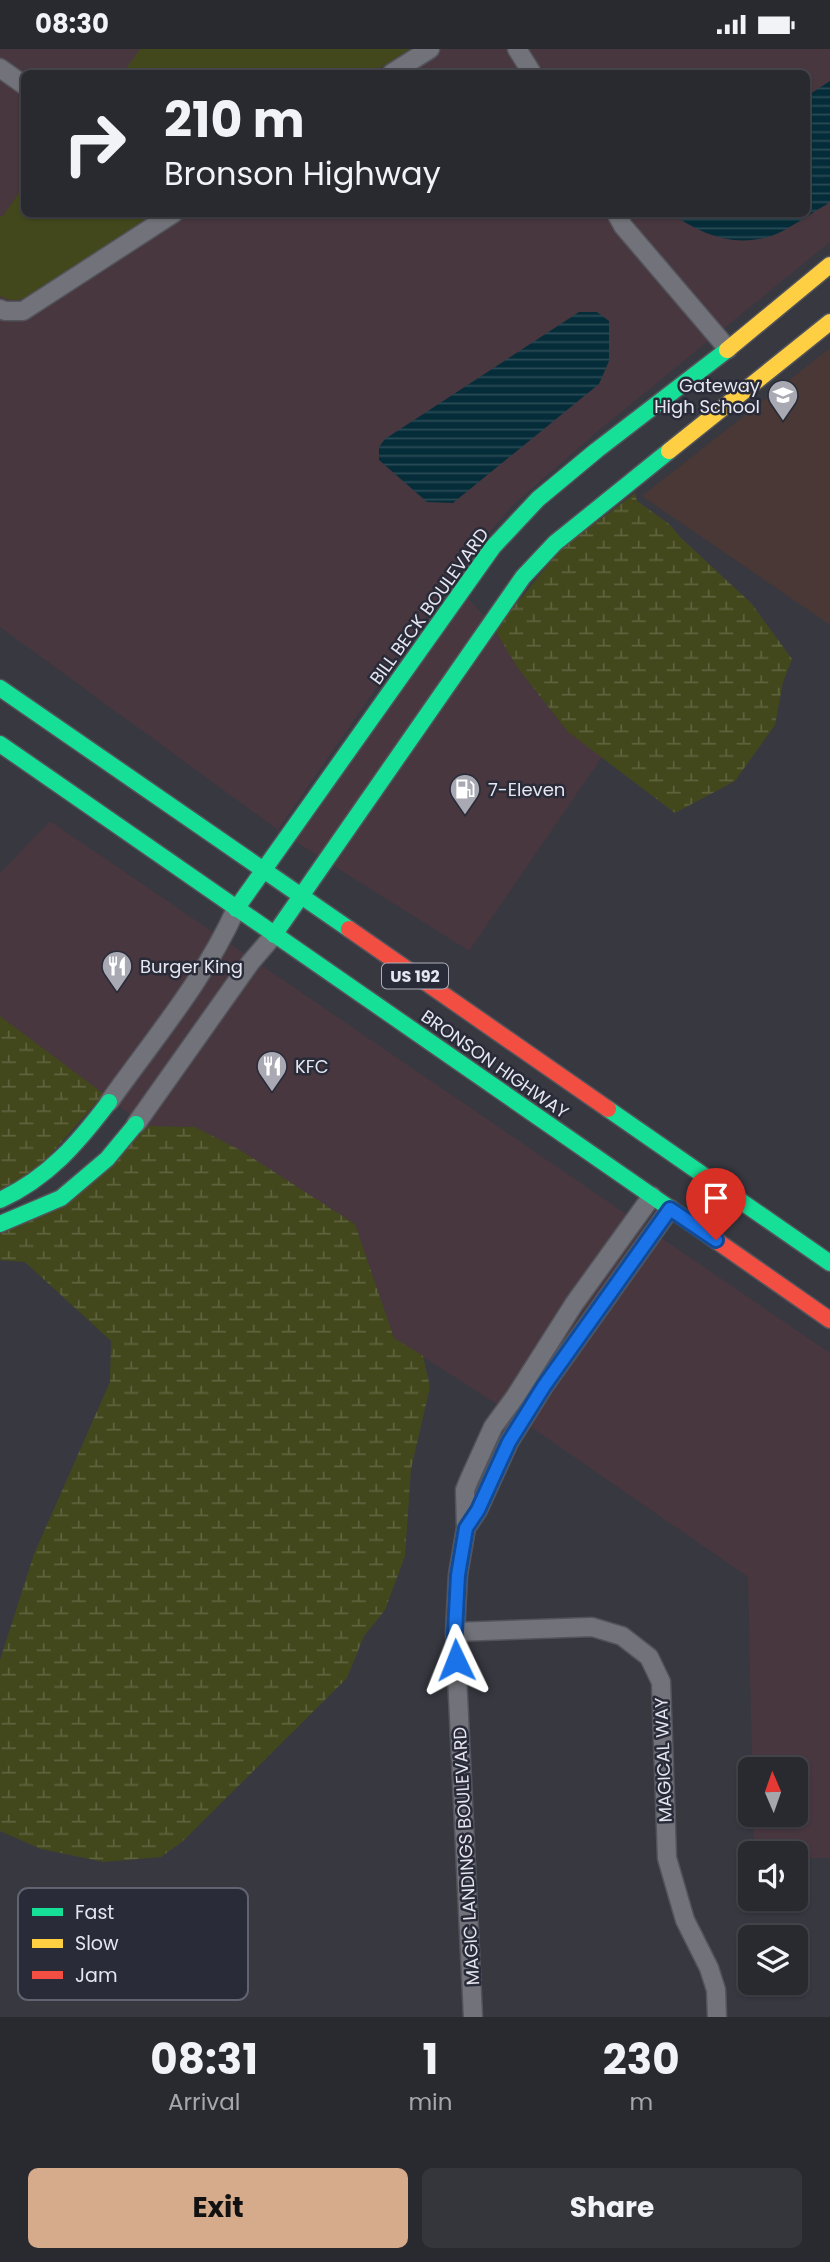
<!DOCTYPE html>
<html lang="en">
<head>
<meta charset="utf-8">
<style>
	:root { --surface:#292a30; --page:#35363c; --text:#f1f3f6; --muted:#a5a7ab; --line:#45464c; --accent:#d6ab8b }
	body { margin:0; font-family:Poppins,sans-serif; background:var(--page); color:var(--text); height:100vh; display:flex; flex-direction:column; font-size:26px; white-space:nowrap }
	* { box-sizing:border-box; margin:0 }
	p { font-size:23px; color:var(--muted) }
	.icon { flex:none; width:38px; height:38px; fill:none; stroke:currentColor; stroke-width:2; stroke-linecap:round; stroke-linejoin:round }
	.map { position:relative; height:1968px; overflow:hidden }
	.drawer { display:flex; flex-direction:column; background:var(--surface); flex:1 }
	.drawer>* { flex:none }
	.hud { position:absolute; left:21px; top:21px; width:789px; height:147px; border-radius:10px; box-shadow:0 2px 5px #0004,0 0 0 2px var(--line); background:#292a30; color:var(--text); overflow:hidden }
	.needle { width:46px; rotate:358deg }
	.tools { position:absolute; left:738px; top:1708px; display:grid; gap:14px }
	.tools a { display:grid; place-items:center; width:70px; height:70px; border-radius:10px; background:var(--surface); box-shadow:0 2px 5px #0004,0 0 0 2px var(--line); font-size:35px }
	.pin { position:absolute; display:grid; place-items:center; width:60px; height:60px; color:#fff; margin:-72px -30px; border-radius:50% 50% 50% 0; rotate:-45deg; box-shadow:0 0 7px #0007 }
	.pin .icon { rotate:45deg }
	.me { position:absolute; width:77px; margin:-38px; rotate:358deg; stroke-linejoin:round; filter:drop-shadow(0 0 5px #0008) }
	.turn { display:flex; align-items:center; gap:24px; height:147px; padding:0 28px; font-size:32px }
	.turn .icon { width:91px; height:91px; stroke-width:2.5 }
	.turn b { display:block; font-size:49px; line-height:60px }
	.eta { display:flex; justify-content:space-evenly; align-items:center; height:119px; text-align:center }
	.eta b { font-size:42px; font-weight:700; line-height:49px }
	.primary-button { display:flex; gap:14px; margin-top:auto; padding:14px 28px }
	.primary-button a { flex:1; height:80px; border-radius:10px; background:var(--accent); color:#111; font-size:28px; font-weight:700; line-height:80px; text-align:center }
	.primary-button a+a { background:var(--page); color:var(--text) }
	.status { display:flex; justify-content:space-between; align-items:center; height:49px; padding:0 35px; background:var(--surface); direction:ltr }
	.status svg { height:19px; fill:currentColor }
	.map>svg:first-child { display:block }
	.commercial { fill:#48373f; fill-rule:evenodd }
	.education { fill:#493835 }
	.grass { fill:#43481c }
	.wetland { fill:url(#wetland-marsh) }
	.water { fill:url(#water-rules) }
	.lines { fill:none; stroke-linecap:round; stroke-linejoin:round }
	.street-casing { stroke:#53545b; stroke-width:21 }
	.fast-casing { stroke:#53545b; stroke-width:19 }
	.slow-casing { stroke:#53545b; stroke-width:19 }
	.jam-casing { stroke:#53545b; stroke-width:19 }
	.street { stroke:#72737a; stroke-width:18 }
	.fast { stroke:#16e098; stroke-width:16 }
	.slow { stroke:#ffcf43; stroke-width:16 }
	.jam { stroke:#f24e42; stroke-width:16 }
	.route-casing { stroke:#114b97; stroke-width:18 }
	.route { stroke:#1a73e8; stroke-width:12 }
	.labels { text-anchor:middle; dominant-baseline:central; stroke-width:5; stroke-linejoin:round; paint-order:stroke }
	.shield { fill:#292b39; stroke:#adaeb9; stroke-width:2 }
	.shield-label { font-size:16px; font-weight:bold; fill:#e5e6f0 }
	.poi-label { font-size:18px; fill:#e5e6f0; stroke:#292b39; text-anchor:start }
	.street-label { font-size:18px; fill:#e5e6f0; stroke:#292b39 }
	.key { fill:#292b39; stroke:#616370; stroke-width:2 }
	.key-label { font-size:19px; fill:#e5e6f0 }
</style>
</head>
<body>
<div class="status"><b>08:30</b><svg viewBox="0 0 49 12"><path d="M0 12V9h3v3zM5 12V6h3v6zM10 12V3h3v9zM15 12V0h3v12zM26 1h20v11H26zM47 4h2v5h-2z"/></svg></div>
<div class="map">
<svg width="830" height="1968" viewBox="0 0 830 1968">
	<defs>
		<pattern id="wetland-marsh" width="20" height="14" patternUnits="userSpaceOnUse" patternTransform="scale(1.75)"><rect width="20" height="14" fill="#43481c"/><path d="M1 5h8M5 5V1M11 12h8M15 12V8" fill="none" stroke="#5e623d"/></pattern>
		<pattern id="water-rules" width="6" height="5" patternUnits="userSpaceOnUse" patternTransform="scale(1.75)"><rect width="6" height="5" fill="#052d39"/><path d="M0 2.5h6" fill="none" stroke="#294b56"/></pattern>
	</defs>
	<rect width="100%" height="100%" fill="#373840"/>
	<path class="commercial" d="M 0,0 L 830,0 L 830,193 L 598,382 L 514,455 L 462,515 L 278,781 L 0,578 ZM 24,24 L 807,24 L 807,164 L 24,164 Z
		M 467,548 L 484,567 L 320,808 L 295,792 Z
		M 495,581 L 517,618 L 568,683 L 602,708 L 469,902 L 334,817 Z
		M 50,772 L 830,1304 L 830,1809 L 796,1809 L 796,1804 L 754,1804 L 753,1766 L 796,1766 L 796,1720 L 752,1720 L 748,1528 L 512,1365 L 394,1289 L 355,1175 L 240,1101 L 195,1078 L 145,1077 L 135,1062 L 131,1066 L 117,1056 L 108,1040 L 104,1045 L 0,967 L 0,824 Z"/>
	<path class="education" d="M 830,299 L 830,576 L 642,447 Z"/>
	<path class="grass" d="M 140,0 L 410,0 L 372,24 L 123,24 Z
		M 24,137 L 24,164 L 153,165 L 31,246 C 20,252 11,253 0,247 L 0,167 L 2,168 Z"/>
	<path class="wetland" d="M 635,444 L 637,452 L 669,475 L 681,489 L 751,554 L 792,610 L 783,633 L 775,676 L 735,732 L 675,764 L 568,683 L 517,618 L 495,581 L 560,501 Z
		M 0,967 L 104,1045 L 34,1124 L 0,1141 Z
		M 145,1077 L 195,1078 L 240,1101 L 355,1175 L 394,1289 L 423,1307 L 430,1338 L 411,1420 L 405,1507 L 385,1561 L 364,1587 L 347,1629 L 183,1792 L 161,1808 L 104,1813 L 41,1800 L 0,1782 L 0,1611 L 34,1505 L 110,1333 L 111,1292 L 25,1213 L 0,1211 L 0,1185 Z"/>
	<path class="water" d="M 830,32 L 830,152 L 826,156 C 809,165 786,183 768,188 C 732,198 701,185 672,165 L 807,164 L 807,47 Z
		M 579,263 L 597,263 L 609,272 L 609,312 L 599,335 L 453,454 L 427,453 L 379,411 L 379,398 L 385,390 Z"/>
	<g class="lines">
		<g class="street-casing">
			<path id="street" d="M 517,0 L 532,24
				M 0,19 L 24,36
				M 392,24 L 430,0
				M 616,164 L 623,177 L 728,300
				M 0,260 L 5,262 L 23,262 L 174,164
				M 109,1053 C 153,991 205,930 236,860
				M 136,1075 L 250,914 L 274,886
				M 466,1479 L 478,1461 L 509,1393 L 544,1337 L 670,1160
				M 455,1583 L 592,1578 L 622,1587 L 649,1608 L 661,1633 L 667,1809 L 685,1871 L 709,1919 L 716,1941 L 717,1968
				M 473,1968 L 455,1583 L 458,1526 L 466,1479 L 465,1441 L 469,1431 L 493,1378 L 515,1348 L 574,1255 L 652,1147"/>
		</g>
		<g class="fast-casing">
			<path id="fast" d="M 0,639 L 349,880
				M 0,695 L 691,1174
				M 236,860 L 493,498 L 538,450 L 597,401 L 727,301
				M 274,886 L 523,528 L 555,494 L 669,402
				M 608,1060 L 830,1214
				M 0,1151 C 48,1129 78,1094 109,1053
				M 0,1175 L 61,1149 L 107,1110 L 136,1075"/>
		</g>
		<g class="slow-casing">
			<path id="slow" d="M 727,301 L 830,216
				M 669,402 L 830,273"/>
		</g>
		<g class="jam-casing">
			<path id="jam" d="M 349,880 L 608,1060
				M 691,1174 L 830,1271"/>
		</g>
		<use href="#street" class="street"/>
		<use href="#fast" class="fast"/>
		<use href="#slow" class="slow"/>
		<use href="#jam" class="jam"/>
	</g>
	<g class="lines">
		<g class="route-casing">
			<path id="route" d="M 456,1611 L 455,1583 L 458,1526 L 466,1479 L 478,1461 L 509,1393 L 544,1337 L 670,1160 L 716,1191"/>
		</g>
		<use href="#route" class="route"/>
	</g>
	<defs>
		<g id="school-pin" transform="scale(1.575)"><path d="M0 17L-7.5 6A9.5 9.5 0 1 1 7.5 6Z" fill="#a8a9b2" stroke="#292b39"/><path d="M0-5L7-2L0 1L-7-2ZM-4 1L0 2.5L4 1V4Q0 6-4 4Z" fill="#fff"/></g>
		<g id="fuel-pin" transform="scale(1.575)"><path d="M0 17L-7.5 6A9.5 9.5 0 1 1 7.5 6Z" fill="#a8a9b2" stroke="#292b39"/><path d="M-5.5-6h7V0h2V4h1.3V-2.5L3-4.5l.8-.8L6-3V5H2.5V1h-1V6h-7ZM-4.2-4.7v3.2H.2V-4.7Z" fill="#fff"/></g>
		<g id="restaurant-pin" transform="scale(1.575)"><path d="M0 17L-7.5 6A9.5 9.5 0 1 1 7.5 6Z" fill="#a8a9b2" stroke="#292b39"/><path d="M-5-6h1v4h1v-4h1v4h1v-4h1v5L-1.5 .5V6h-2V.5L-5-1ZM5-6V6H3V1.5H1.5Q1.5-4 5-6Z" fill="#fff"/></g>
	</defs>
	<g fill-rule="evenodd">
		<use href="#school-pin" x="783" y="346"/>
		<use href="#fuel-pin" x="465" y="740"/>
		<use href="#restaurant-pin" x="117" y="917"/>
		<use href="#restaurant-pin" x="272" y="1017"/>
	</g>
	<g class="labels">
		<rect class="shield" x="382" y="914.5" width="66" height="25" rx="5"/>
		<g class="shield-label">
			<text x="415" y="927">US 192</text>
		</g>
		<g class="poi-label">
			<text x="760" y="336" text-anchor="end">Gateway<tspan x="760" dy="21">High School</tspan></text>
			<text x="488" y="740">7-Eleven</text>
			<text x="140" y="917">Burger King</text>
			<text x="295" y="1017">KFC</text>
		</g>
		<g class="street-label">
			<text transform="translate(429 557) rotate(-54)">BILL BECK BOULEVARD</text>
			<text transform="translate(495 1015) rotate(35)">BRONSON HIGHWAY</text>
			<text transform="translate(663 1711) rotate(-92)">MAGICAL WAY</text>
			<text transform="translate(466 1807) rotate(-93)">MAGIC LANDINGS BOULEVARD</text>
		</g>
	</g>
	<rect x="18" y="1839" width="230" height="112" rx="10" class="key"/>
	<rect x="32" y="1859" width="31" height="8" fill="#16e098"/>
	<rect x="32" y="1890" width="31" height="9" fill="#ffcf43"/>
	<rect x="32" y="1922" width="31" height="8" fill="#f24e42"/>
	<g class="key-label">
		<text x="75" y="1870">Fast</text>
		<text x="75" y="1901">Slow</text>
		<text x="75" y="1933">Jam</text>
	</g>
</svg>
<div class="tools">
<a><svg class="needle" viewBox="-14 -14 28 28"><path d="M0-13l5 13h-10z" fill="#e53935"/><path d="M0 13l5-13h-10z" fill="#a5a7ab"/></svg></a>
<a><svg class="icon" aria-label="sound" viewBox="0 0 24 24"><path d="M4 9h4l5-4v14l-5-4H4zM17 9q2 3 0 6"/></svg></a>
<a><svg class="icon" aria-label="layers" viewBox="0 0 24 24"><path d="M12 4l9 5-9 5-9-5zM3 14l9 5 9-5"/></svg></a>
</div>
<div class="pin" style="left:716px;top:1191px;background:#d93025"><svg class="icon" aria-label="arrive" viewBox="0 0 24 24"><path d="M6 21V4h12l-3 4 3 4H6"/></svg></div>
<svg class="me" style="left:456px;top:1611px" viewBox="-20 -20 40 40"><path d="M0-17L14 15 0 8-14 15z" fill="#1a73e8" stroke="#fff" stroke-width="4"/></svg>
<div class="hud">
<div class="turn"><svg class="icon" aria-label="right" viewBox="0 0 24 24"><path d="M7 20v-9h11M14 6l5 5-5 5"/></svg><div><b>210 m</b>Bronson Highway</div></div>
</div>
</div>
<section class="drawer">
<div class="eta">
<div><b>08:31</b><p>Arrival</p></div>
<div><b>1</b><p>min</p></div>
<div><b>230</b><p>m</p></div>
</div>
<div class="primary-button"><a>Exit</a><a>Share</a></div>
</section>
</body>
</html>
